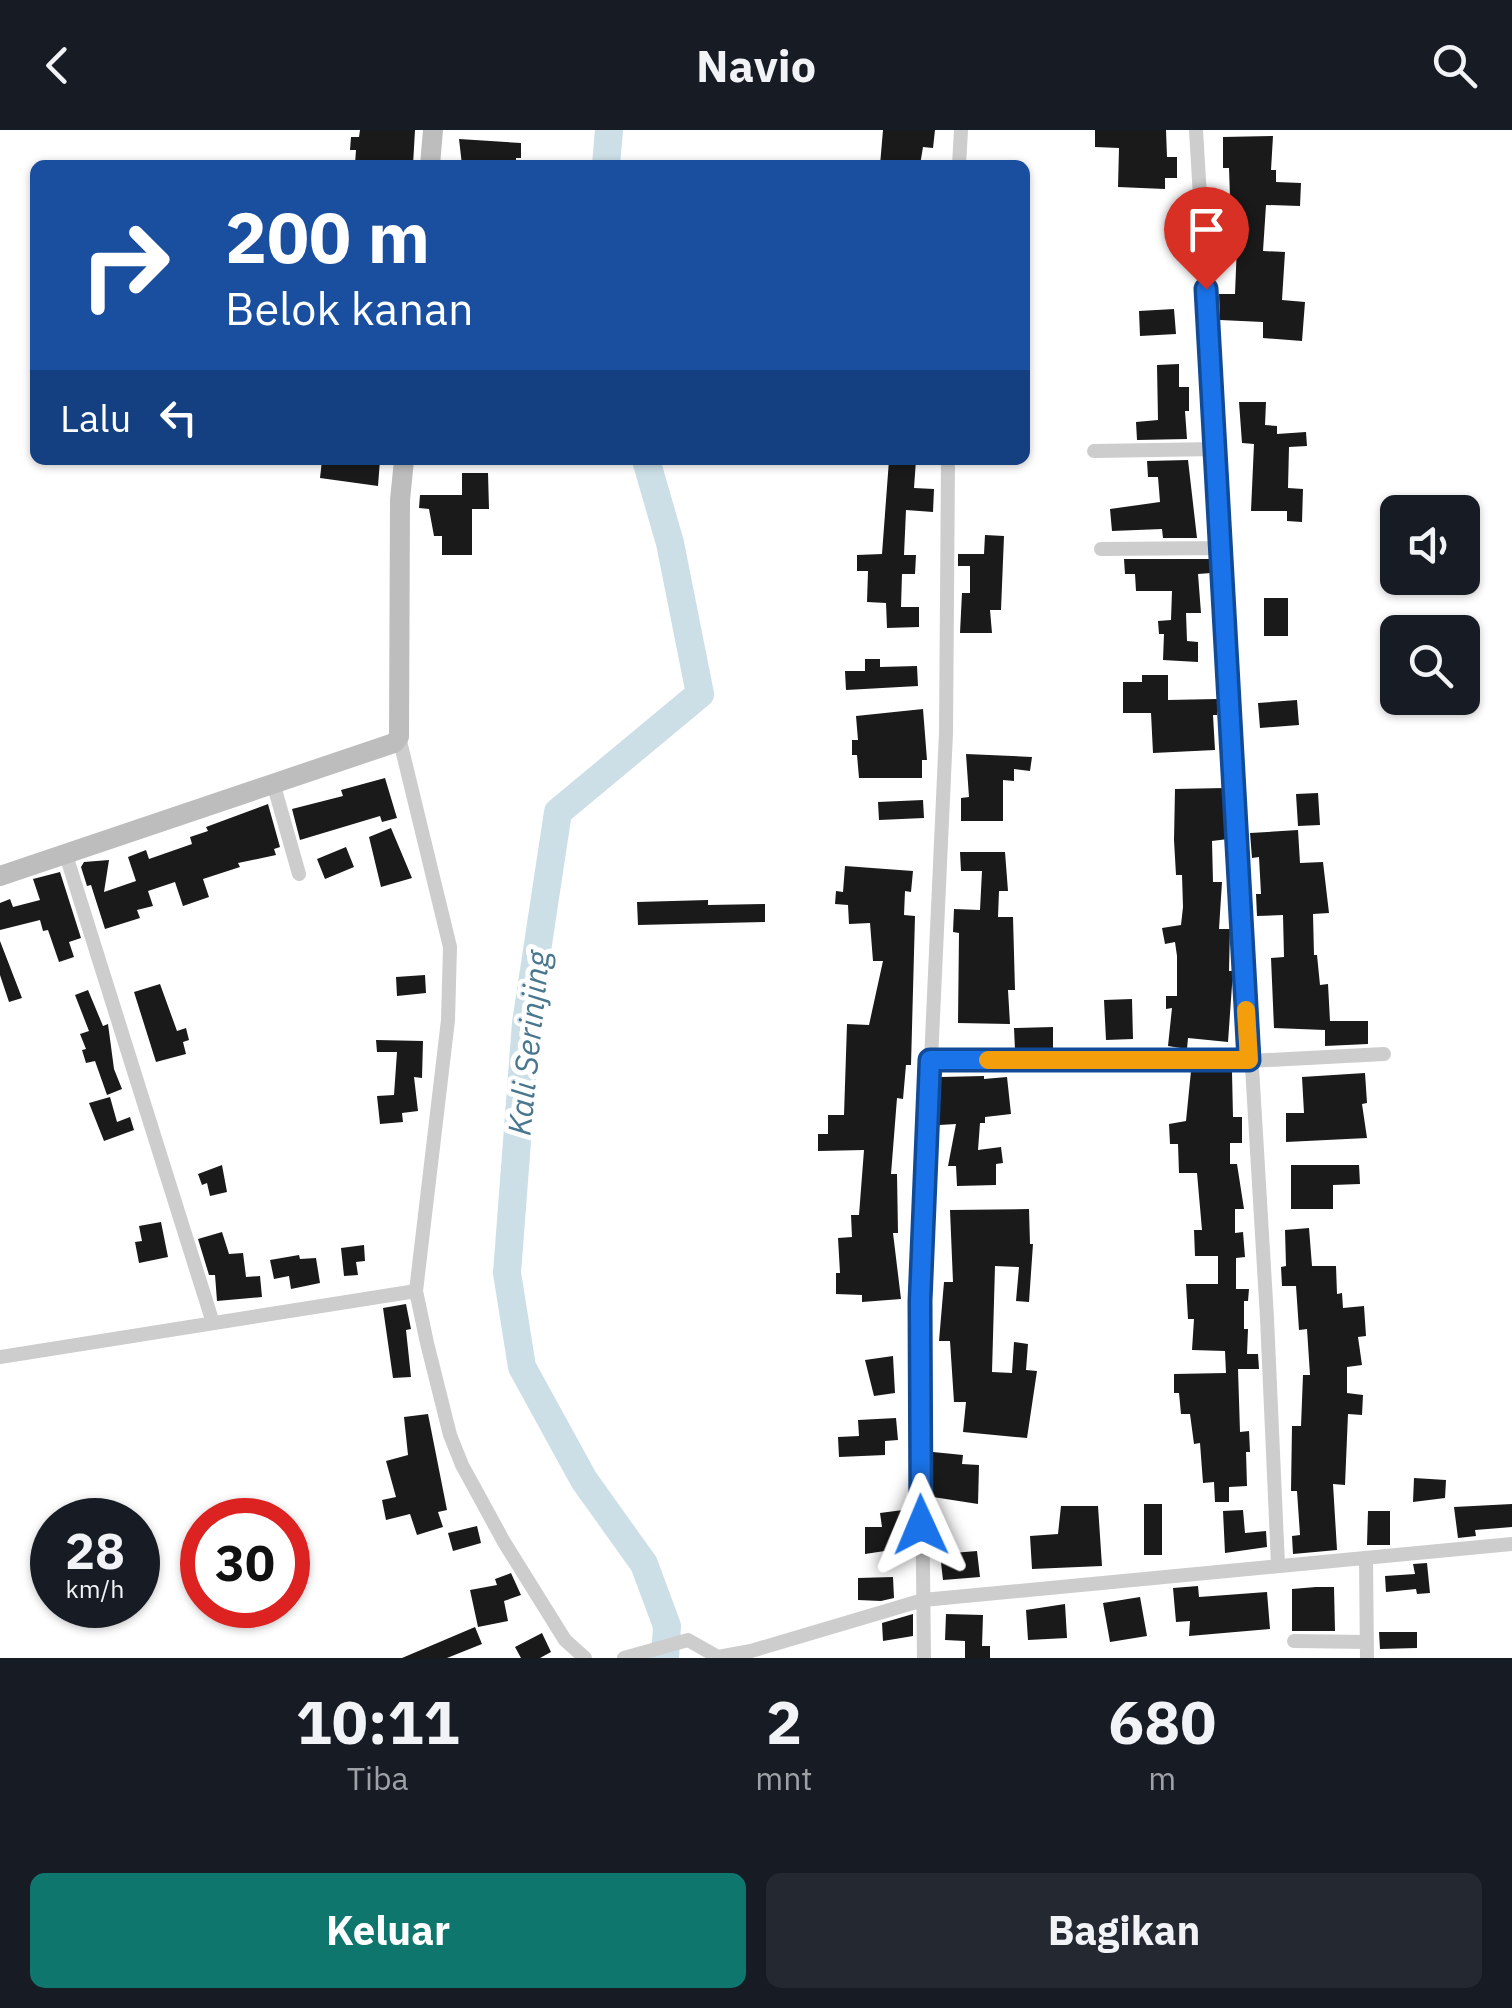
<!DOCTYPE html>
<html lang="id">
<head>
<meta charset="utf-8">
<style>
	:root { --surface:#171b24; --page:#242831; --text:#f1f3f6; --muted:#9ea1a6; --accent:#0f766e }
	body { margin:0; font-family:"IBM Plex Sans",sans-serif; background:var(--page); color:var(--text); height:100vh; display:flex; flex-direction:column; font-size:38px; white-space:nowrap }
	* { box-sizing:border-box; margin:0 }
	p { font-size:32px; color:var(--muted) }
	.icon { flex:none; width:55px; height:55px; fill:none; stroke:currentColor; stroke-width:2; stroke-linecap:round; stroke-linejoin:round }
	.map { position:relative; height:1528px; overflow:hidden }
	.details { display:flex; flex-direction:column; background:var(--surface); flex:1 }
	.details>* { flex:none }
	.top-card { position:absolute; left:30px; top:30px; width:1000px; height:305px; border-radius:15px; box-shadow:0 2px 8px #0004; background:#1a4fa0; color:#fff; overflow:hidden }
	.buttons { position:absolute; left:1380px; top:365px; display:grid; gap:20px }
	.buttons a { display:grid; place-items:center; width:100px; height:100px; border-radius:15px; background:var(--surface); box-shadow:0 2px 8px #0004; font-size:50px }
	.speed { position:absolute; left:30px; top:1368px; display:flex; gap:20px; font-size:50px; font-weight:700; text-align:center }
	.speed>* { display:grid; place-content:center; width:130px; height:130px; border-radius:50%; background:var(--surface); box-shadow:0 2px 8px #0004; line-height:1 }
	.speed small { font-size:25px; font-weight:400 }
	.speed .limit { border:15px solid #d22; background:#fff; color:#111 }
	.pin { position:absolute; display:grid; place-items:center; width:85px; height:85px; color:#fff; margin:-102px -42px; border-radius:50% 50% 50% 0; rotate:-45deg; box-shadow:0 0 10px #0007 }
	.pin .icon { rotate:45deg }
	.me { position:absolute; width:110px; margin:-55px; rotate:359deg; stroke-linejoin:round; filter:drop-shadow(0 0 8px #0008) }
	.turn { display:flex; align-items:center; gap:35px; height:210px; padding:0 30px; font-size:45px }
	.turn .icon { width:130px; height:130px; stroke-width:2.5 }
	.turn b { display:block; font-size:70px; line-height:85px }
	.then { display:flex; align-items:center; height:95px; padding:0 30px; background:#0003; gap:20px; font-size:38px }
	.eta { display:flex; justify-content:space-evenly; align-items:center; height:170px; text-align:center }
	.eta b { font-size:60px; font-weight:700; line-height:70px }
	.cta { display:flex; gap:20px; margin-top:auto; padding:20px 30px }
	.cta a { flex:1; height:115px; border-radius:15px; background:var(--accent); color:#fff; font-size:40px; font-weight:700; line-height:115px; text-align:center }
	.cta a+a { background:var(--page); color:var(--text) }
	header { display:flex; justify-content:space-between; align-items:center; height:130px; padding:0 30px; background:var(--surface); font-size:45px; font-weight:700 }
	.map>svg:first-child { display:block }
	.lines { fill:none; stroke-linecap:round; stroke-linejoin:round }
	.river { stroke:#ccdfe7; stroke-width:28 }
	.building { fill:#1a1a1a }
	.street { stroke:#cdcdcd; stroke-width:14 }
	.secondary { stroke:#bdbdbd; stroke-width:20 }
	.route-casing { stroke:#114b97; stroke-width:25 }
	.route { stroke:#1a73e8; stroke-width:18 }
	.slow { stroke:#f59e0b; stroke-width:18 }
	.labels { text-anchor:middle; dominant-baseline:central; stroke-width:10; stroke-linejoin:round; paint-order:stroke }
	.water-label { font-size:32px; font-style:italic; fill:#48778e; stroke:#fff }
</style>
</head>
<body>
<header><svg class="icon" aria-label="back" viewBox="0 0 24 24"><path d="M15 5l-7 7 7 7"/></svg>Navio<svg class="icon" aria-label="search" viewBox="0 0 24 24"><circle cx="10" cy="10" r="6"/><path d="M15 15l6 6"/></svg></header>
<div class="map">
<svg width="1512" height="1528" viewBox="0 0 1512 1528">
	<rect width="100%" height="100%" fill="#fff"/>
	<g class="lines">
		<path class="river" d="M 606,35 L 609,0
			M 646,330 L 670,413 L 700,564 L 558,682 L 526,893 L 507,1143 L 522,1237 L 584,1350 L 644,1434 L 667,1496 L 665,1528"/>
	</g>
	<path class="building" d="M 360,0 L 415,0 L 413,35 L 355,34 L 356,20 L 350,20 L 351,7 L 359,7 Z
		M 883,0 L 935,0 L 933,18 L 923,17 L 920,35 L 880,35 Z
		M 1095,0 L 1166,0 L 1167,27 L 1177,27 L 1177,48 L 1165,48 L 1165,59 L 1118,57 L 1119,18 L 1095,17 Z
		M 1273,6 L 1271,40 L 1276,40 L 1276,52 L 1301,53 L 1300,76 L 1266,75 L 1263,121 L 1285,122 L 1282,170 L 1305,172 L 1302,211 L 1263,208 L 1263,192 L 1220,190 L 1219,164 L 1235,164 L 1237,114 L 1225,114 L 1230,67 L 1229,38 L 1223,38 L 1223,7 Z
		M 459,9 L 521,13 L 521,28 L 516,28 L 516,35 L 462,35 Z
		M 1174,179 L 1176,204 L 1140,206 L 1139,181 Z
		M 1179,234 L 1179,257 L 1189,257 L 1189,281 L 1185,281 L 1187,309 L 1137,310 L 1136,292 L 1158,290 L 1157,235 Z
		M 1239,272 L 1266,272 L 1265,295 L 1277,296 L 1277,304 L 1306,302 L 1307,316 L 1289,317 L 1288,358 L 1303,359 L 1302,392 L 1287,391 L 1287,381 L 1251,381 L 1254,314 L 1242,313 Z
		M 322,330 L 380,330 L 378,356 L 320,348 Z
		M 889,330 L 916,330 L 914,358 L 934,359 L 933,382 L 906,380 L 904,425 L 916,425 L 915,444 L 902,444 L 901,477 L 919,477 L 919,497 L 887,498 L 886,473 L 867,472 L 868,441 L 857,441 L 857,425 L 882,424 Z
		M 1188,330 L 1197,408 L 1163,408 L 1162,399 L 1112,401 L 1110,379 L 1160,372 L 1158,347 L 1148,347 L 1147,331 Z
		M 462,343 L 488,343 L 489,379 L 472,379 L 472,425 L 442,425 L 442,406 L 434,406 L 429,379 L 419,378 L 420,365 L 462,365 Z
		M 985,405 L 1004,406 L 1001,480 L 990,480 L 992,503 L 960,503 L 962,463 L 970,463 L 970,436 L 958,436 L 958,424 L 984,424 Z
		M 1124,429 L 1211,429 L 1211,443 L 1198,444 L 1201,483 L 1186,483 L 1187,511 L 1198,512 L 1198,532 L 1163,530 L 1164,504 L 1159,504 L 1158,491 L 1171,490 L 1172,461 L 1136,461 L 1135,444 L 1125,444 Z
		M 1264,468 L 1288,468 L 1288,506 L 1264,506 Z
		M 865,529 L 880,529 L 880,537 L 917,536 L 918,556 L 846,560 L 845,541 L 865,541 Z
		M 1142,545 L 1168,545 L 1168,570 L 1217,569 L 1217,585 L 1213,585 L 1215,620 L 1153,623 L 1151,583 L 1123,583 L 1123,552 L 1142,552 Z
		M 1297,570 L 1299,595 L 1260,598 L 1258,573 Z
		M 923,579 L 927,630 L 922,630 L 922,648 L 859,648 L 857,625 L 852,625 L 852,610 L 858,610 L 856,586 Z
		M 966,624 L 1032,627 L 1030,641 L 1014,639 L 1014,651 L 1003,650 L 1003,691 L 961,691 L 961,668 L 969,667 Z
		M 385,648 L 397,688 L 382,692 L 380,686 L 300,710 L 292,679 L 343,666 L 341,660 Z
		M 1225,658 L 1228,709 L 1212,711 L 1213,752 L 1222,752 L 1219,799 L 1230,799 L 1229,841 L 1233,841 L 1228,912 L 1188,908 L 1187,919 L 1168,916 L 1172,878 L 1166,879 L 1166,866 L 1177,866 L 1177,826 L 1175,812 L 1165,814 L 1162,798 L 1181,795 L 1183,777 L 1182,745 L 1176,745 L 1174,710 L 1175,659 Z
		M 1318,663 L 1320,695 L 1298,696 L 1296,664 Z
		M 923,670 L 924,688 L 879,690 L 878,672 Z
		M 268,674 L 280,717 L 274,719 L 276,725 L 238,733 L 240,737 L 203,749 L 209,767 L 183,776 L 175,752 L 148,761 L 153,776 L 137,780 L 140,788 L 105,799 L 91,755 L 87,756 L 81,737 L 84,732 L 109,730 L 104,762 L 136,751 L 128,727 L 146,720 L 149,729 L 192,714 L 190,707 L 208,701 L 206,697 Z
		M 391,698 L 412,748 L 381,757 L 369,707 Z
		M 1298,700 L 1300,733 L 1323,732 L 1329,783 L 1313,784 L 1314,825 L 1317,825 L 1320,855 L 1328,854 L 1330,891 L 1368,891 L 1368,914 L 1325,916 L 1325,900 L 1274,898 L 1271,828 L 1284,827 L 1283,785 L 1257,786 L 1256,764 L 1261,764 L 1259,727 L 1252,728 L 1250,703 Z
		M 346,717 L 354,737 L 325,749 L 317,729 Z
		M 960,722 L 1005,722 L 1008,761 L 999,761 L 998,787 L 1013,787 L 1015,860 L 1008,860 L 1010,894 L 958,893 L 959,803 L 953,802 L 954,779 L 980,780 L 982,741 L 961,741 Z
		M 845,736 L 913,741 L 911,762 L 905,761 L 904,785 L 915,786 L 911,935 L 906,935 L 903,969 L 897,968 L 891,1044 L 897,1044 L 898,1103 L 893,1103 L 901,1169 L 862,1172 L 862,1165 L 836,1164 L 836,1143 L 840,1143 L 838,1108 L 852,1107 L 851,1085 L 859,1085 L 864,1020 L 818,1021 L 818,1004 L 828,1004 L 828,985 L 844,985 L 847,894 L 869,895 L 883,831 L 873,831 L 870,793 L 849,794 L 848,775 L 835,774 L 836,761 L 843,762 Z
		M 60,742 L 81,808 L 69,812 L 74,827 L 59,832 L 48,800 L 43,801 L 40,790 L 0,800 L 0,773 L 10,769 L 13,777 L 40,770 L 33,749 Z
		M 708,770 L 708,775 L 765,774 L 765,792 L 638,795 L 637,772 Z
		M 0,811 L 22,868 L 9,872 L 0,845 Z
		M 425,845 L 426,863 L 397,866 L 396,847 Z
		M 160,854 L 177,901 L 186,898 L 189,910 L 183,912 L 186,924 L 156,932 L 134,862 Z
		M 88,860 L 103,896 L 108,894 L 114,939 L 122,959 L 107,965 L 95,931 L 86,933 L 82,920 L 86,919 L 80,904 L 89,901 L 75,865 Z
		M 1132,869 L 1133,909 L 1106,910 L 1104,870 Z
		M 1053,897 L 1053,920 L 1015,920 L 1014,898 Z
		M 376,910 L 423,911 L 422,948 L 414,947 L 418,981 L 402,983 L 403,992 L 380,994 L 377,966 L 394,965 L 397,922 L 377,922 Z
		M 1191,941 L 1232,942 L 1233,987 L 1242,987 L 1242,1013 L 1230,1013 L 1230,1034 L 1237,1034 L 1244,1079 L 1235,1079 L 1235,1103 L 1243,1102 L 1245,1127 L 1236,1128 L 1236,1159 L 1249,1159 L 1248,1171 L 1244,1171 L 1244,1199 L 1248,1199 L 1247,1224 L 1258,1224 L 1259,1239 L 1238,1239 L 1240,1302 L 1249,1301 L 1250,1322 L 1246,1322 L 1247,1356 L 1229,1357 L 1229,1372 L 1215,1372 L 1214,1352 L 1203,1353 L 1200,1313 L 1194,1314 L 1190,1284 L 1181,1284 L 1179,1263 L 1174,1263 L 1174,1244 L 1226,1243 L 1225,1221 L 1192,1220 L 1194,1189 L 1188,1189 L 1186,1154 L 1218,1154 L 1218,1126 L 1195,1126 L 1194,1100 L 1202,1100 L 1197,1043 L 1179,1043 L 1178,1014 L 1170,1014 L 1169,994 L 1186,991 Z
		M 1365,943 L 1367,973 L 1362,974 L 1367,1008 L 1286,1012 L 1286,983 L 1304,983 L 1302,947 Z
		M 984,946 L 984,949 L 1007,947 L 1011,984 L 985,987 L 985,993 L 980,993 L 978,1020 L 1001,1017 L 1003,1033 L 996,1034 L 996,1055 L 957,1056 L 956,1036 L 948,1036 L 956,994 L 939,995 L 941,947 Z
		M 110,967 L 117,992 L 130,987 L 134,1000 L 104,1011 L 89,973 Z
		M 222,1035 L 227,1062 L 210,1066 L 207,1053 L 202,1055 L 198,1044 Z
		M 1291,1035 L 1359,1035 L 1360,1054 L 1333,1055 L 1333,1079 L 1291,1079 Z
		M 1029,1079 L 1030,1114 L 1033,1114 L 1029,1172 L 1016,1171 L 1019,1137 L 995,1136 L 992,1242 L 1012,1243 L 1014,1212 L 1028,1214 L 1026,1240 L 1037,1241 L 1027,1308 L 963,1302 L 966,1272 L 954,1272 L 950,1211 L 939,1211 L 944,1152 L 953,1152 L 950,1080 Z
		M 161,1092 L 168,1127 L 139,1133 L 135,1112 L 142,1111 L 139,1096 Z
		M 1309,1098 L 1312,1136 L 1336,1136 L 1337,1164 L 1342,1163 L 1343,1178 L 1364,1176 L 1366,1206 L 1358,1207 L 1362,1235 L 1347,1237 L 1347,1263 L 1363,1265 L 1362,1285 L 1348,1284 L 1345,1355 L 1333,1354 L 1337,1420 L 1293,1424 L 1292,1406 L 1300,1405 L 1297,1361 L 1291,1361 L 1292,1296 L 1301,1296 L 1303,1245 L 1310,1245 L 1307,1199 L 1299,1200 L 1296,1156 L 1282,1156 L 1281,1137 L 1286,1136 L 1285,1100 Z
		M 222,1102 L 229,1124 L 243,1123 L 246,1147 L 260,1146 L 262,1167 L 217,1171 L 215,1145 L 209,1145 L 198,1109 Z
		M 364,1115 L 365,1131 L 356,1132 L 358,1145 L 344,1146 L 341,1118 Z
		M 299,1125 L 300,1129 L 316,1128 L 320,1153 L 291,1159 L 289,1146 L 274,1149 L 270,1130 Z
		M 406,1174 L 411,1199 L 406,1200 L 411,1247 L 393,1248 L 383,1178 Z
		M 893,1226 L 895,1263 L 874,1266 L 865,1230 Z
		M 428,1284 L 447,1380 L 438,1382 L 443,1397 L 417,1405 L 410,1384 L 386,1390 L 382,1370 L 396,1367 L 386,1331 L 408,1325 L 404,1287 Z
		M 896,1288 L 898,1310 L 885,1311 L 885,1325 L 839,1327 L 838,1307 L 859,1306 L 858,1290 Z
		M 933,1322 L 963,1325 L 962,1334 L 979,1335 L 978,1374 L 933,1367 Z
		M 1414,1348 L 1446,1350 L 1445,1368 L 1413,1372 Z
		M 1144,1374 L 1162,1374 L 1162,1425 L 1144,1425 Z
		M 1512,1374 L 1512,1397 L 1475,1400 L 1476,1406 L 1458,1408 L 1454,1377 Z
		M 1061,1376 L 1098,1376 L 1102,1436 L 1032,1439 L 1030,1406 L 1058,1404 Z
		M 903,1380 L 904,1393 L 898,1394 L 898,1419 L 865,1424 L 865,1397 L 882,1397 L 880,1383 Z
		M 1243,1380 L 1245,1403 L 1266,1401 L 1267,1417 L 1225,1423 L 1223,1381 Z
		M 1368,1381 L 1390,1381 L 1390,1415 L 1367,1415 Z
		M 477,1396 L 481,1413 L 453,1421 L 448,1403 Z
		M 977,1421 L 980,1447 L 943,1450 L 940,1424 Z
		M 1427,1433 L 1430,1463 L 1417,1464 L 1416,1459 L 1386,1462 L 1385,1446 L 1415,1444 L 1413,1434 Z
		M 511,1443 L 521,1465 L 504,1471 L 508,1491 L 478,1497 L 470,1460 L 497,1455 L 495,1449 Z
		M 893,1447 L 894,1468 L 881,1471 L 858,1470 L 858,1448 Z
		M 1198,1456 L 1199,1467 L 1267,1462 L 1270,1499 L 1189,1506 L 1190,1491 L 1176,1492 L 1173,1458 Z
		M 1316,1457 L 1334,1457 L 1335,1501 L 1292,1501 L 1292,1459 Z
		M 1140,1467 L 1147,1506 L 1110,1512 L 1103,1473 Z
		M 1065,1474 L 1067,1508 L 1028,1510 L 1026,1480 Z
		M 913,1484 L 913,1506 L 883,1511 L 882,1493 Z
		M 946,1484 L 983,1485 L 982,1516 L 990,1516 L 990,1528 L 965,1528 L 965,1511 L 945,1510 Z
		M 475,1497 L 482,1514 L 447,1528 L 402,1528 Z
		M 1379,1502 L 1417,1502 L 1417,1518 L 1380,1519 Z
		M 542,1503 L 551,1522 L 540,1528 L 521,1528 L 515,1517 Z"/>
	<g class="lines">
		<path class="street" d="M 1196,0 L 1267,1188 L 1278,1435
			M 959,35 L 961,0
			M 1094,321 L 1217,319
			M 1101,419 L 1221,418
			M 399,607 L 450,817 L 448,890 L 416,1161 L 427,1213 L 450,1305 L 462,1335 L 504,1412 L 565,1510 L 585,1528
			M 274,656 L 299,744
			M 66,725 L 213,1193
			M 930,930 L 1249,931 L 1384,924
			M 0,1227 L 416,1161
			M 1366,1428 L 1367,1528
			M 1294,1511 L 1367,1512
			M 624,1528 L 688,1510 L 718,1527 L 751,1521 L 923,1470 L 1512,1414
			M 924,1528 L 920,1171 L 946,603 L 948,330"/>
		<path class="secondary" d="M 430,35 L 433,0
			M 0,746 L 394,613 L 399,607 L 400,370 L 404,330"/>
	</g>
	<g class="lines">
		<g class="route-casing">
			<path id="route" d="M 921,1395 L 920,1171 L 930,930 L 1249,930 L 1206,159"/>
		</g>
		<use href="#route" class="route"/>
		<path class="slow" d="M 988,930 L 1249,930 L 1246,880"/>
	</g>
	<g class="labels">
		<g class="water-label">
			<text transform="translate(528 913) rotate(-84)">Kali Serinjing</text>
		</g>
	</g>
</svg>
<div class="buttons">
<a><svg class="icon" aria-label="sound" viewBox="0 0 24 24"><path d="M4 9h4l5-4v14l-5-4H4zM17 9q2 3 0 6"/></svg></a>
<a><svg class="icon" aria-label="search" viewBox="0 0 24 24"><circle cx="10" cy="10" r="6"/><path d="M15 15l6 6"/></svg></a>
</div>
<div class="speed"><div>28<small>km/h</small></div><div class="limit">30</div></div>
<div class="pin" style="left:1206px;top:159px;background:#d93025"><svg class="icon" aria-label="arrive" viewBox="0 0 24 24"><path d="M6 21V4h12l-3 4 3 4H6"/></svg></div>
<svg class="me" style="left:921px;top:1395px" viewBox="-20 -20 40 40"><path d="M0-17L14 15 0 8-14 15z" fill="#1a73e8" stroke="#fff" stroke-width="4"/></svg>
<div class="top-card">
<div class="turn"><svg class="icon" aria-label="right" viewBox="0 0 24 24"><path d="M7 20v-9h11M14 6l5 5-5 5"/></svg><div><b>200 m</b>Belok kanan</div></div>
<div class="then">Lalu<svg class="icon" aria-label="left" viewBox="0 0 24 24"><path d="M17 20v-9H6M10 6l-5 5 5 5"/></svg></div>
</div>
</div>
<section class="details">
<div class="eta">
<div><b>10:11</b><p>Tiba</p></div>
<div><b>2</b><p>mnt</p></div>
<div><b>680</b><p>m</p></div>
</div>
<div class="cta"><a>Keluar</a><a>Bagikan</a></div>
</section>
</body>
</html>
